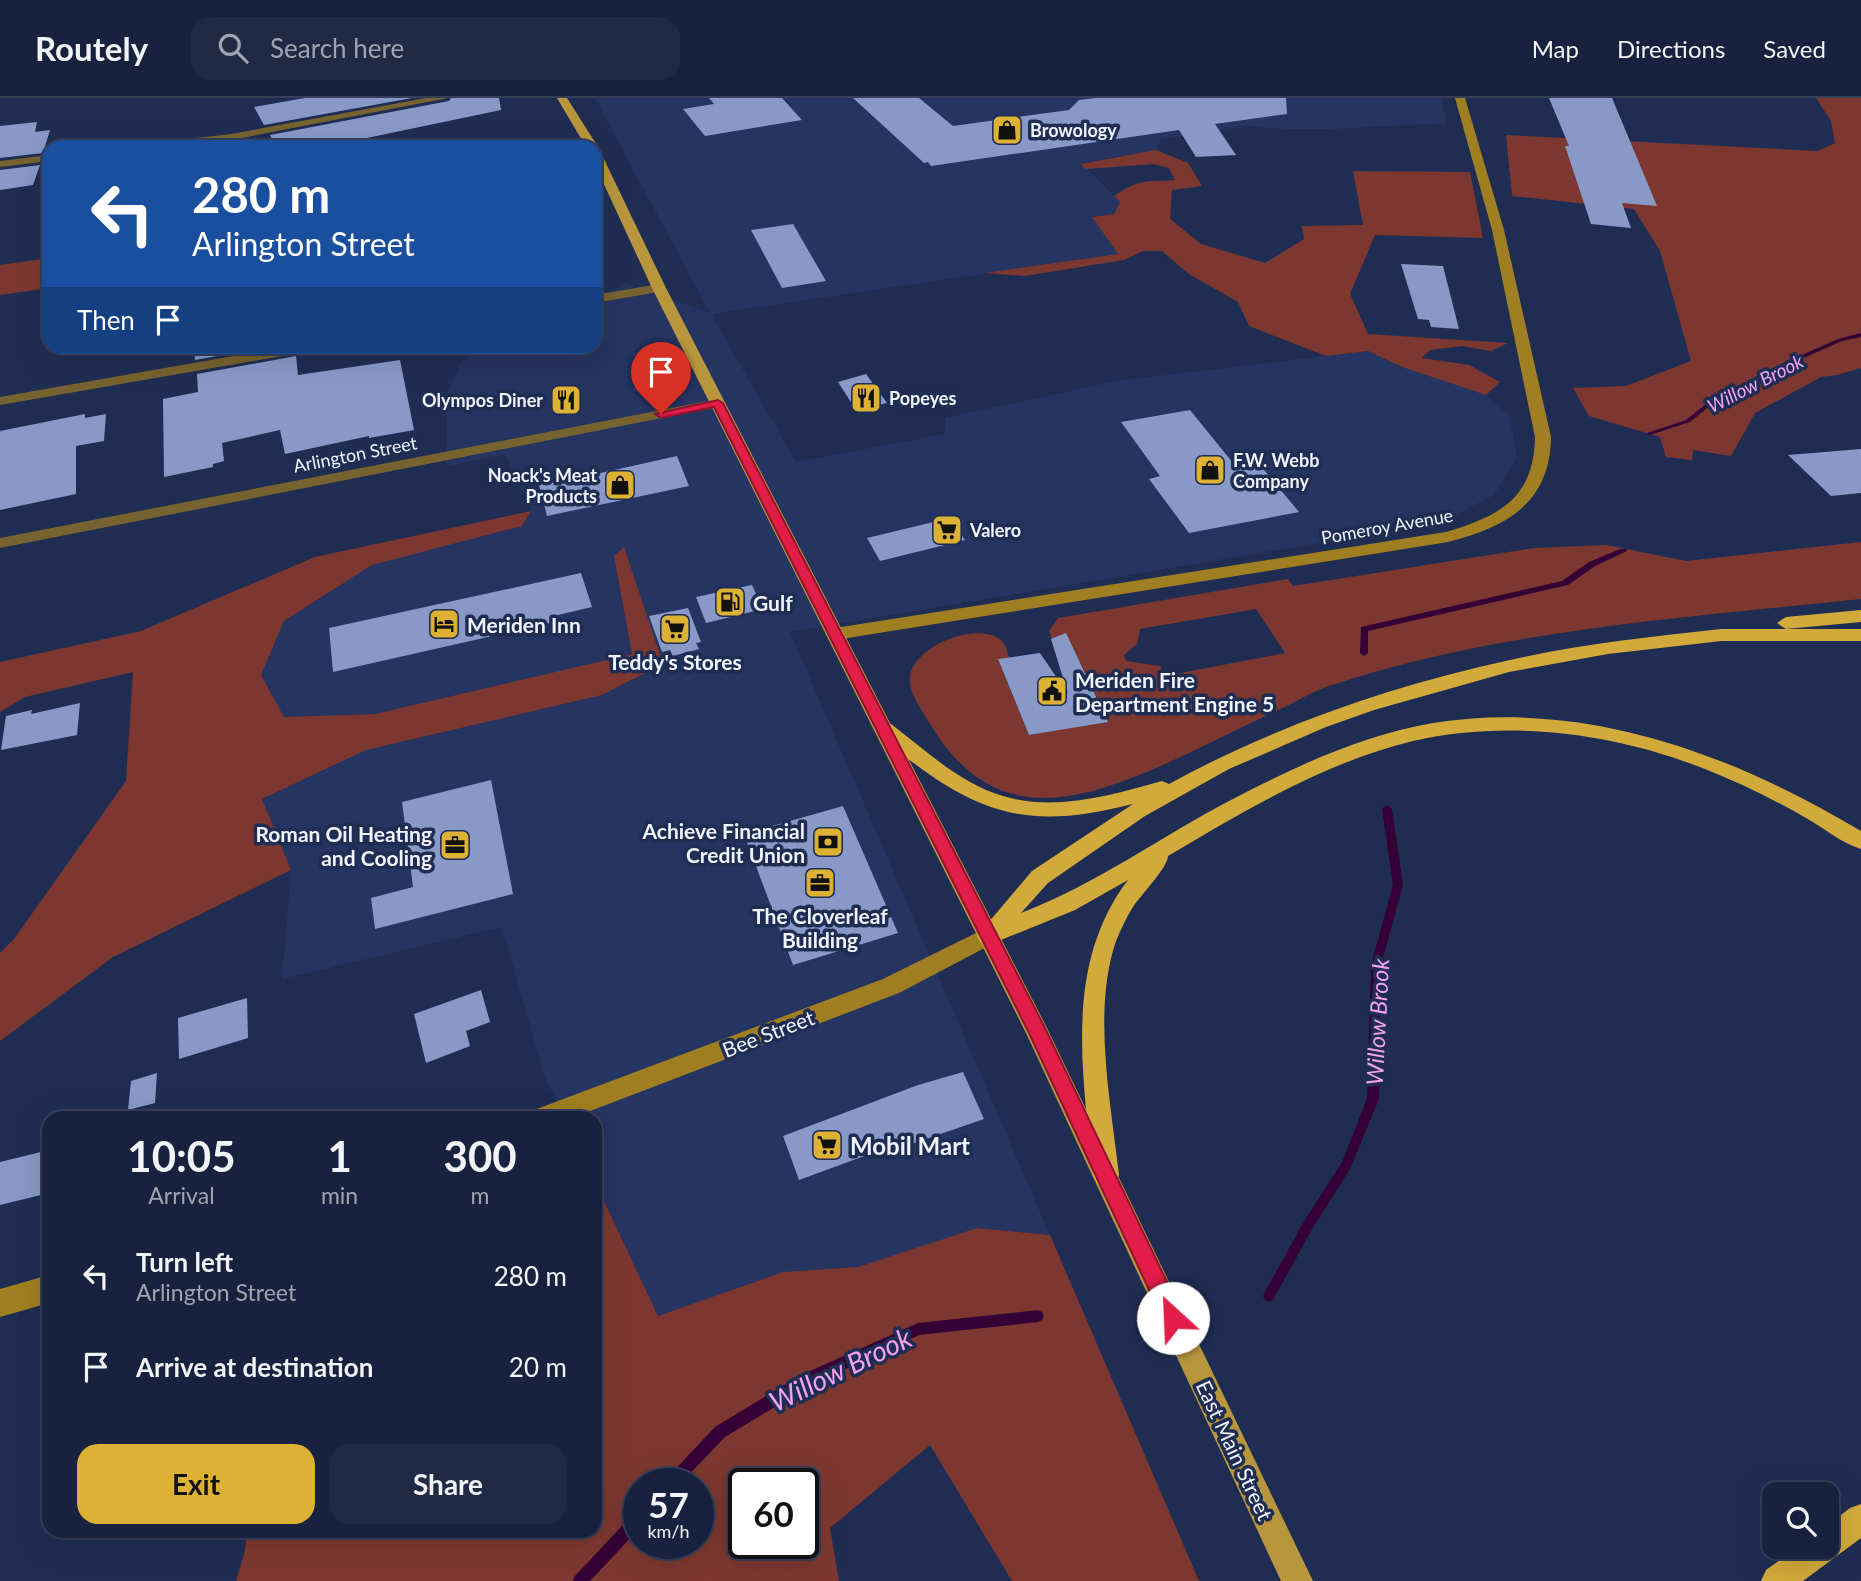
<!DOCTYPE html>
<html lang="en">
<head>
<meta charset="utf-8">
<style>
	:root { --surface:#18223e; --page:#212a45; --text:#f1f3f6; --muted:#9fa4b0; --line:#363f58; --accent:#ddb133 }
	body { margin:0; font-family:Lato,sans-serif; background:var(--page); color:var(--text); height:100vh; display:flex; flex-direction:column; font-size:26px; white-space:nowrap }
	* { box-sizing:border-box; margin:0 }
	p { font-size:23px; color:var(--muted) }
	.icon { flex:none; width:38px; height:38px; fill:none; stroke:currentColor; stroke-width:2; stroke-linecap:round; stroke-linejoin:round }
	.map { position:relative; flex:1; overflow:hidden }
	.drawer { position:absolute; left:42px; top:1013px; width:560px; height:427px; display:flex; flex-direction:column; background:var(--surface); border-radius:21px; box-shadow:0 7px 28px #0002,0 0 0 2px var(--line) }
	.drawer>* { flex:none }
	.guide { position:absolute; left:42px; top:42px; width:560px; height:214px; border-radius:21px; box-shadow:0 7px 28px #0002,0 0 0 2px var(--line); background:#1a4fa0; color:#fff; overflow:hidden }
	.buttons { position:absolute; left:1762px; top:1384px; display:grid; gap:14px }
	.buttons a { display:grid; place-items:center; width:77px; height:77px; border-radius:14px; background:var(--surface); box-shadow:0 7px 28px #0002,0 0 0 2px var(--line); font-size:35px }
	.speed { position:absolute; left:623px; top:1370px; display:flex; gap:14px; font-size:35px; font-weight:700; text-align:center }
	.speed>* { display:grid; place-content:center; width:91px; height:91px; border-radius:50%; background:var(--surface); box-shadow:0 7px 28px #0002,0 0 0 2px var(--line); line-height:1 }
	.speed small { font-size:18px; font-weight:400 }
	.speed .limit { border:4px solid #111; border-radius:10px; background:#fff; color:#111 }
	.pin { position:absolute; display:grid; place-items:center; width:60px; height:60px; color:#fff; margin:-72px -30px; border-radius:50% 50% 50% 0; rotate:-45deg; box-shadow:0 0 7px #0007 }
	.pin .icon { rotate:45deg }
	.me { position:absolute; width:77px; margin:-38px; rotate:335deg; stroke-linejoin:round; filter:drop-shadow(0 0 5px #0008) }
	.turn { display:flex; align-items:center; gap:24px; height:147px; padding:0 35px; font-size:32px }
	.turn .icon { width:91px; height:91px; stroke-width:2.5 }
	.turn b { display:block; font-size:49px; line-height:60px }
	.then { display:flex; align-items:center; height:66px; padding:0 35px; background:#0003; gap:14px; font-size:26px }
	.eta { display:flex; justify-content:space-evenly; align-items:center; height:119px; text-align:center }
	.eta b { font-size:42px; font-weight:700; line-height:49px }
	.primary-button { display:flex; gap:14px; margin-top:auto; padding:14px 35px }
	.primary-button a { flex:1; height:80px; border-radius:21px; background:var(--accent); color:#111; font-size:28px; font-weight:700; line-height:80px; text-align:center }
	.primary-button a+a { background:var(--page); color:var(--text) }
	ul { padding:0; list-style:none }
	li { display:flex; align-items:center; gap:21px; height:91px; padding:0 35px }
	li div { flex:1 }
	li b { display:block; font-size:26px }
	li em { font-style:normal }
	header { display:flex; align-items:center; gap:42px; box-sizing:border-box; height:98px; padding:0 35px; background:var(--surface); border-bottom:2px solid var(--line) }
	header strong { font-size:33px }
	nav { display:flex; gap:38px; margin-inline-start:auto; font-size:24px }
	.search { width:490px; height:63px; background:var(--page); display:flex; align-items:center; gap:18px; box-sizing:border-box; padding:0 24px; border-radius:21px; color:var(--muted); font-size:26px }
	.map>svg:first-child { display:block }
	.built { fill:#253461 }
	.green { fill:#7c3830; fill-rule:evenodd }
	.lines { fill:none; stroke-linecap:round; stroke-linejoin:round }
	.stream { fill:#350035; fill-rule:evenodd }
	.building { fill:#8899c8 }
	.street { fill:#77632f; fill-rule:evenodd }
	.secondary { fill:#a07f22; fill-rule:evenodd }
	.primary { fill:#b7963e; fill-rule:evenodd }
	.highway { fill:#d2aa3b; fill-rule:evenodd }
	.route { fill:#e11d48; stroke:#92132f; stroke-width:2 }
	.labels { text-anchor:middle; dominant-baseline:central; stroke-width:7; stroke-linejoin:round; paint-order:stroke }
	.far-poi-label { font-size:18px; font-weight:bold; fill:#f0f4fe; stroke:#202d53; text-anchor:start }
	.far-street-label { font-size:18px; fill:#f0f4fe; stroke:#202d53 }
	.far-water-label { font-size:19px; font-style:italic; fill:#f3a2ef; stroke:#202d53 }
	.poi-label { font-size:21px; font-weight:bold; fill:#f0f4fe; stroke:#202d53; text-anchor:start }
	.street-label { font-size:21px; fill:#f0f4fe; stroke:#202d53 }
	.water-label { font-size:23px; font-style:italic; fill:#f3a2ef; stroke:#202d53 }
	.near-poi-label { font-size:24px; font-weight:bold; fill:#f0f4fe; stroke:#202d53; text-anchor:start }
	.near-water-label { font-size:28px; font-style:italic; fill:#f3a2ef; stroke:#202d53 }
</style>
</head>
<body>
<header>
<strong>Routely</strong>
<div class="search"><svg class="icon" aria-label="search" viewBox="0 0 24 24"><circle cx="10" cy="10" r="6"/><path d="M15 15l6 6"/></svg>Search here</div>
<nav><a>Map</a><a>Directions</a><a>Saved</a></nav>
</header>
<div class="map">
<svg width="1861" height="1483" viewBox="0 0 1861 1483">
	<rect width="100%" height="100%" fill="#202d53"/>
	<path class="built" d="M 595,0 L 1441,0 L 1446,25 L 1333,31 L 1284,31 L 1245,28 L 1161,41 L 1156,52 L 1081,65 L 1120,104 L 1114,117 L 1093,119 L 1118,156 L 711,216 L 796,364 L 945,336 L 945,320 L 1116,283 L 1368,253 L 1402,269 L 1486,297 L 1509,317 L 1517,359 L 1494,397 L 1453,418 L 1366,437 L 790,534 L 1050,1137 L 977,1130 L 858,1169 L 783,1174 L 658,1218 L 595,1084 L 595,1020 L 565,1020 L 544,977 L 502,829 L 282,881 L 291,773 L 262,701 L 366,652 L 602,597 L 663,567 L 614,459 L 632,556 L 375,616 L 284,620 L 261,577 L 284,523 L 372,467 L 522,428 L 531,413 L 505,356 L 447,368 L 446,298 L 461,263 L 470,258 L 468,249 L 595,248 L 595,196 L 615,192 L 625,185 L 710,215 Z"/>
	<path class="green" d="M 1816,0 L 1861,0 L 1861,270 L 1837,277 L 1821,279 L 1755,315 L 1731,358 L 1693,352 L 1692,362 L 1666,359 L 1660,339 L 1589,318 L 1573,290 L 1626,288 L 1691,263 L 1660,153 L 1634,111 L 1512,98 L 1506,37 L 1818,53 L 1835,45 L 1831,23 Z
		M 1156,52 L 1188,65 L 1202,88 L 1172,92 L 1170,121 L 1201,146 L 1265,165 L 1304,141 L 1302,128 L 1363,127 L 1353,73 L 1470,74 L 1483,140 L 1375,137 L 1350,196 L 1368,236 L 1508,245 L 1491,253 L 1462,248 L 1430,252 L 1422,260 L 1469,267 L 1500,284 L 1486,297 L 1402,269 L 1368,253 L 1326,258 L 1249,228 L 1238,204 L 1189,176 L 1162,153 L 1143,153 L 1124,162 L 1025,178 L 985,175 L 1118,156 L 1092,119 L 1114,116 L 1120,104 L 1114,98 C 1142,79 1145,85 1175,82 L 1169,70 L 1154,66 L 1086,71 L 1080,66 Z
		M 49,160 L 49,190 L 0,197 L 0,167 Z
		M 531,413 L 522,428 L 372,467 L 284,523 L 261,577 L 284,619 L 375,616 L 632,556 L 614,458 L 624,449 L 663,566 L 602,597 L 366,652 L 262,701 L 291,772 L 113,859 L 0,943 L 0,855 L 14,841 L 126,683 L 133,574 L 25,599 L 0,614 L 0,564 L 141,533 L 315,459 Z
		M 1861,444 L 1861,501 C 1683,520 1503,531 1332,587 C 1313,593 1296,604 1278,612 C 1222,638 1165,670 1106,689 C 1025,715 970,695 927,621 C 920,609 908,593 910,578 C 915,548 973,525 998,540 C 1005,544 1007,552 1009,560 L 998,562 L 1029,637 L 1108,623 L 1073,550 L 1056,552 L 1049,533 L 1058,520 L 1288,481 L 1293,488 L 1534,450 L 1606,447 L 1686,463 ZM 1256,511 L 1285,555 L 1165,578 L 1160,568 L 1126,563 L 1124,557 L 1137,546 L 1140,531 Z
		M 595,1084 L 658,1218 L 783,1174 L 858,1169 L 977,1130 L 1050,1137 L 1199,1483 L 1012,1483 L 930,1347 L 830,1430 L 839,1483 L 236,1483 L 245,1453 L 247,1433 L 595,1433 ZM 639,1386 L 698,1386 L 698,1446 L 639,1446 ZM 744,1386 L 803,1386 L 803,1446 L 744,1446 Z"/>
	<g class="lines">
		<path class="stream" d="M 1861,235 L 1861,239 L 1842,243 L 1781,270 L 1716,303 L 1690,324 L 1650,337 L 1647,335 L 1686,322 L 1712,301 L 1777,268 L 1838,241 Z
			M 1620,451 L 1626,451 L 1627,453 L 1595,468 L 1568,487 L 1368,533 L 1368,555 L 1364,558 L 1360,555 L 1361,529 L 1562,483 L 1589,464 Z
			M 1387,707 L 1392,711 L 1403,787 L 1381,867 L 1379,1001 L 1350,1071 L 1311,1133 L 1273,1202 L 1269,1204 L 1265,1202 L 1263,1198 L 1265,1194 L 1303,1125 L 1342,1064 L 1367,1001 L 1371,867 L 1393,787 L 1382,711 Z
			M 1038,1212 L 1042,1214 L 1044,1218 L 1042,1222 L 1038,1224 L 919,1237 L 811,1287 L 725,1339 L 680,1386 L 664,1386 L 666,1381 L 715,1329 L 801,1277 L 918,1225 Z
			M 639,1413 L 639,1431 L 590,1483 L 573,1483 L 575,1478 L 634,1415 Z"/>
	</g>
	<path class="building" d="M 305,0 L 412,0 L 264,27 L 254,9 Z
		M 451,0 L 499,0 L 501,12 L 343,45 L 342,43 L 308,49 L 276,49 L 270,37 L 449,3 Z
		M 709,0 L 782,0 L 802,22 L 705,38 L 683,11 L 714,6 Z
		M 853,0 L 919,0 L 953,28 L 1069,12 L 1079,2 L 1096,0 L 1286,0 L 1287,16 L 1215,26 L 1236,57 L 1196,59 L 1179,32 L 931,68 L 928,64 L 924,65 Z
		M 1549,0 L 1612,0 L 1657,108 L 1622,105 L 1631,130 L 1591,126 L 1565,48 L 1569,48 Z
		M 37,24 L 35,34 L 50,32 L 43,55 L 0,60 L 0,28 Z
		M 40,67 L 33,87 L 0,92 L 0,72 Z
		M 793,126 L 826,183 L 782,190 L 751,132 Z
		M 1401,166 L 1443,168 L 1459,231 L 1431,229 L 1429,222 L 1418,221 Z
		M 194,248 L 272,248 L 195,262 Z
		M 296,258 L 298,277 L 400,262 L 414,332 L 369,340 L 369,338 L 285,356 L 280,332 L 222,345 L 224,363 L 213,366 L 213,369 L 164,379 L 163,301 L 198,294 L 197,276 Z
		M 866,276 L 887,305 L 856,312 L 838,284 Z
		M 1190,312 L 1233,365 L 1255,361 L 1299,414 L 1189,435 L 1149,381 L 1160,378 L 1121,324 Z
		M 85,316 L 85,320 L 106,316 L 104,343 L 76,348 L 76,396 L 0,412 L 0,333 Z
		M 1861,351 L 1861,395 L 1831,398 L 1788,357 Z
		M 677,358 L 689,388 L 547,418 L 538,383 L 581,372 L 583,379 Z
		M 950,420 L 965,442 L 880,463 L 867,440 Z
		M 581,475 L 592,509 L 558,517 L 559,523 L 333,574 L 329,530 Z
		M 752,487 L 763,511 L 706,525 L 696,499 Z
		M 688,510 L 701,544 L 696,545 L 699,551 L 673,558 L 670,552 L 662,554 L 649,518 Z
		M 1066,535 L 1108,624 L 1029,637 L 998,561 L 1040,555 L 1068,596 L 1051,541 Z
		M 80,605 L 77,637 L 1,652 L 6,618 L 32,612 L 31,616 Z
		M 491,682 L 513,796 L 375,831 L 371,800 L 413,789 L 402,704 Z
		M 843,708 L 898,835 L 793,867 L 744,736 Z
		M 481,892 L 490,924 L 466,933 L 470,948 L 426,965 L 414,916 Z
		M 247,900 L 248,940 L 179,961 L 178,920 Z
		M 963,974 L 984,1021 L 880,1057 L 878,1053 L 799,1082 L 783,1038 L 918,987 Z
		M 157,975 L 155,1005 L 128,1012 L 131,983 Z
		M 49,1052 L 49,1095 L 0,1107 L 0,1064 Z"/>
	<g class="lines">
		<path class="street" d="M 426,0 L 448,0 L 231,42 L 173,49 L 138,49 L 144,46 L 231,36 Z
			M 49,57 L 49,63 L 0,69 L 0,63 Z
			M 659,186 L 664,187 L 664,193 L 595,205 L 595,197 Z
			M 290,248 L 324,248 L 317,252 L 0,307 L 0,299 Z
			M 718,301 L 725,305 L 723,308 L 0,450 L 0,440 Z"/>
		<path class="secondary" d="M 1455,0 L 1465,0 L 1504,132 L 1551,339 C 1550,405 1507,429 1448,444 L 835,542 L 829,540 L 826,536 L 835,530 L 1446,434 C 1500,418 1534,400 1535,339 L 1492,132 Z
			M 988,829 L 996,832 L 999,838 L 996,844 L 899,895 L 572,1020 L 531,1020 L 534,1012 L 883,881 Z
			M 49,1177 L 49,1205 L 0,1219 L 0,1191 Z"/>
		<path class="primary" d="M 557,0 L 567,0 L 598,49 L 596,51 L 586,49 Z
			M 595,52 L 601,55 L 666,190 L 1044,924 L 1313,1483 L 1281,1483 L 1026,935 L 652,190 L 595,67 Z"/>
		<path class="highway" d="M 1861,512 L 1861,524 L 1786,531 L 1777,525 L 1786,519 Z
			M 1721,531 L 1861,531 L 1861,543 L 1721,543 L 1608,556 L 1509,574 L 1374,612 L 1326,629 L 1229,671 L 1145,718 L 1048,785 L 1021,815 C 1095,787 1160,739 1231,702 C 1294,669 1362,637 1433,625 C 1585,601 1732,656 1861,733 L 1861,751 C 1841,745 1824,730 1806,720 C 1773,701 1740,685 1705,671 C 1614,635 1509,621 1413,643 C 1326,664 1245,712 1168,758 C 1168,769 1141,797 1133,809 C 1126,820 1121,831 1116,843 C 1092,913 1111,1005 1119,1077 L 1115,1086 L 1106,1089 L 1097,1086 L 1093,1077 C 1083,977 1063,867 1128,782 L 1075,812 L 996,844 L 988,847 L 980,844 L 977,838 L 1032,773 L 1133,706 C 1042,729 991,723 915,666 C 902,656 882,645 874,631 L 877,626 L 891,626 C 925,652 961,686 1003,698 C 1055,714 1112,697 1162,683 L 1169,686 C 1275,628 1391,588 1510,562 C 1579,546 1650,539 1721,531 Z
			M 1861,1406 L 1861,1440 L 1803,1483 L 1761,1483 L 1766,1472 L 1798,1449 L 1827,1449 L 1827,1428 L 1850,1410 Z"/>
	</g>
	<path class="route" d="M 718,302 L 723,305 L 1043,926 L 1181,1213 L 1184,1220 L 1181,1228 L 1173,1231 L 1166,1228 L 1029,935 L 714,309 L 661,320 L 655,316 Z"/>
	<defs>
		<g id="shop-square" transform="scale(1.575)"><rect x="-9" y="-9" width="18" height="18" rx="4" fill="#ddb133" stroke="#202d53"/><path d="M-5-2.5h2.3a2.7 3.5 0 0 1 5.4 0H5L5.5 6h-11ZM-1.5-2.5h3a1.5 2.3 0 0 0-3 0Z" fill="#111"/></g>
		<g id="restaurant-square" transform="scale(1.575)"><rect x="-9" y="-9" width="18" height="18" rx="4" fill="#ddb133" stroke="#202d53"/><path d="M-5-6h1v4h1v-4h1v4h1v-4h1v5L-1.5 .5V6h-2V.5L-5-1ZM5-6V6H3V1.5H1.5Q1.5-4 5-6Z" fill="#111"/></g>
		<g id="supermarket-square" transform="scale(1.575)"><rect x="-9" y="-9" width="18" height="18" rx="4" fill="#ddb133" stroke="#202d53"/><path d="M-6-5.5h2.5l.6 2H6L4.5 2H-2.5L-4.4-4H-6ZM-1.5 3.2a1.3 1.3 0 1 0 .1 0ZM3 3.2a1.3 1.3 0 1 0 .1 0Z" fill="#111"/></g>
		<g id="fuel-square" transform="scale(1.575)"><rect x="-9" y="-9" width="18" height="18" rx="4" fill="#ddb133" stroke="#202d53"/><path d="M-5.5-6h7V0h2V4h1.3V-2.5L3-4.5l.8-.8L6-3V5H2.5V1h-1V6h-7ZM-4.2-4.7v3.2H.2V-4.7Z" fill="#111"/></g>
		<g id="hotel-square" transform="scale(1.575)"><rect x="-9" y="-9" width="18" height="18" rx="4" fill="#ddb133" stroke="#202d53"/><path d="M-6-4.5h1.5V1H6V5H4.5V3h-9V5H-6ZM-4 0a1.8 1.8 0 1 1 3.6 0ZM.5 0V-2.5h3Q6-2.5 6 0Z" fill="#111"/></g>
		<g id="civic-square" transform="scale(1.575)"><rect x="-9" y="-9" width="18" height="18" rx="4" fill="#ddb133" stroke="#202d53"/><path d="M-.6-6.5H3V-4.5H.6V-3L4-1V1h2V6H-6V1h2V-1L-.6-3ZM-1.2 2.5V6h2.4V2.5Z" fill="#111"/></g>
		<g id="bank-square" transform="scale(1.575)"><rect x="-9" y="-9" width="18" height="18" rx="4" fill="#ddb133" stroke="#202d53"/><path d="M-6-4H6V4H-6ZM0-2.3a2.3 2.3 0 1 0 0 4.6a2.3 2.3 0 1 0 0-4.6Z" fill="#111"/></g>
		<g id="office-square" transform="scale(1.575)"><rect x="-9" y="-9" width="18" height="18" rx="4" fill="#ddb133" stroke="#202d53"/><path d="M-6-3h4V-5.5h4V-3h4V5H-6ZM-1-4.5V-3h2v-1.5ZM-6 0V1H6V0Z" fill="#111"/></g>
	</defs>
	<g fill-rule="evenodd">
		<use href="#shop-square" x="1007" y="32"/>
		<use href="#restaurant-square" x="866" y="300"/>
		<use href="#restaurant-square" x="566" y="302"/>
		<use href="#shop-square" x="1210" y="372"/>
		<use href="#shop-square" x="620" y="387"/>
		<use href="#supermarket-square" x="947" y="432"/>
		<use href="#fuel-square" x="730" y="504"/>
		<use href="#hotel-square" x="444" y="526"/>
		<use href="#supermarket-square" x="675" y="531"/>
		<use href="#civic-square" x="1052" y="593"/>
		<use href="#bank-square" x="828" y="744"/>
		<use href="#office-square" x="455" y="747"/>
		<use href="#office-square" x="820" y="785"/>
		<use href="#supermarket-square" x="827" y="1047"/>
	</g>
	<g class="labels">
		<g class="far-poi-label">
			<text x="1030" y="32">Browology</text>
			<text x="889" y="300">Popeyes</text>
			<text x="543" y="302" text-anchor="end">Olympos Diner</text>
			<text x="1233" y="362">F.W. Webb<tspan x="1233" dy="21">Company</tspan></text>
			<text x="597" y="377" text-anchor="end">Noack's Meat<tspan x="597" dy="21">Products</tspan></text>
			<text x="970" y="432">Valero</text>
		</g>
		<g class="far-street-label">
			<text transform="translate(355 356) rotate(-11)">Arlington Street</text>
			<text transform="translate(1387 428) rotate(-10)">Pomeroy Avenue</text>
		</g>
		<g class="far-water-label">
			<text transform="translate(1755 285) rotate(-27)">Willow Brook</text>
		</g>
		<g class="poi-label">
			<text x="753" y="504">Gulf</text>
			<text x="467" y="526">Meriden Inn</text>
			<text x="675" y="563" text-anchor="middle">Teddy's Stores</text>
			<text x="1075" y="581">Meriden Fire<tspan x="1075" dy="24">Department Engine 5</tspan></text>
			<text x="805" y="732" text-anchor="end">Achieve Financial<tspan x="805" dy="24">Credit Union</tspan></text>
			<text x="432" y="735" text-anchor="end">Roman Oil Heating<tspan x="432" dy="24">and Cooling</tspan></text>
			<text x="820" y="817" text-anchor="middle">The Cloverleaf<tspan x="820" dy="24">Building</tspan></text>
		</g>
		<g class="street-label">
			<text transform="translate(768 935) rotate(-21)">Bee Street</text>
			<text transform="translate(1235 1352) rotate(65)">East Main Street</text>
		</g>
		<g class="water-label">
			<text transform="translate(1377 924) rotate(-87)">Willow Brook</text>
		</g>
		<g class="near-poi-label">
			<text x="850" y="1047">Mobil Mart</text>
		</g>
		<g class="near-water-label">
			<text transform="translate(840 1271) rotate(-26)">Willow Brook</text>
		</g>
	</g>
</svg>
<div class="buttons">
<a><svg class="icon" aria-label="search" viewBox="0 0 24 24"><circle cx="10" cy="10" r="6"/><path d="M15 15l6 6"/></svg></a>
</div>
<div class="speed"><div>57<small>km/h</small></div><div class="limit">60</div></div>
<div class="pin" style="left:661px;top:316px;background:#d93025"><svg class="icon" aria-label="arrive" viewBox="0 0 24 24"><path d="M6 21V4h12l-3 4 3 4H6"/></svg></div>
<svg class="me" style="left:1173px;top:1220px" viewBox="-20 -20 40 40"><circle r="19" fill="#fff"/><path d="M0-13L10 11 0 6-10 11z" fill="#e11d48"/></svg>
<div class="guide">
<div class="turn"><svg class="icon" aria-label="left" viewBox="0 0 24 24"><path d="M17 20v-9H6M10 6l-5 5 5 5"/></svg><div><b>280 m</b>Arlington Street</div></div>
<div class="then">Then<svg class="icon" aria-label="arrive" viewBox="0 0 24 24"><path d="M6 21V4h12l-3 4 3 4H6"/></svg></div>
</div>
<section class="drawer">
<div class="eta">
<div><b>10:05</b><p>Arrival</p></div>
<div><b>1</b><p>min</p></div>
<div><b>300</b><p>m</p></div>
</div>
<ul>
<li><svg class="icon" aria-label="left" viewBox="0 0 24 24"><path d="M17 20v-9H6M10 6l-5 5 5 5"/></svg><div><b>Turn left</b><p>Arlington Street</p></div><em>280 m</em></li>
<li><svg class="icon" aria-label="arrive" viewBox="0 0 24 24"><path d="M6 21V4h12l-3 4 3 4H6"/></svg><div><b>Arrive at destination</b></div><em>20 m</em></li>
</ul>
<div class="primary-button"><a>Exit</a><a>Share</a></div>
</section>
</div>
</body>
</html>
